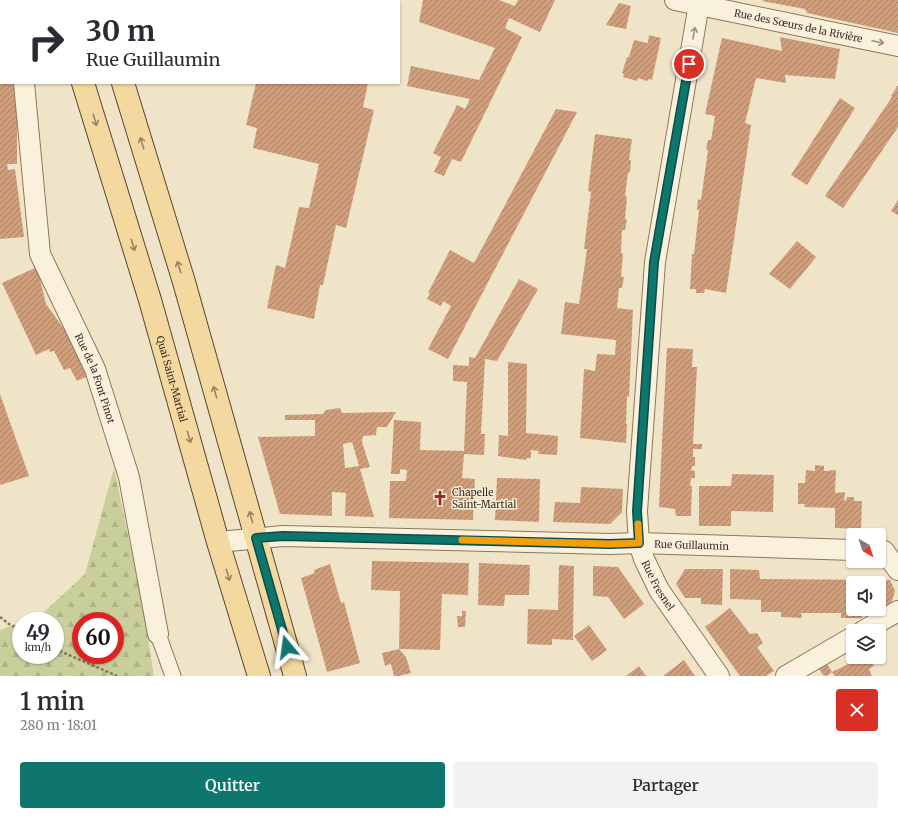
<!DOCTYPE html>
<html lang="fr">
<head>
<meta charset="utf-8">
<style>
	:root { --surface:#fff; --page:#f2f2f3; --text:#2b2b33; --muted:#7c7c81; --accent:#0f766e }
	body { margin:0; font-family:Merriweather,serif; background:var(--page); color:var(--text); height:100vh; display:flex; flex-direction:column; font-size:15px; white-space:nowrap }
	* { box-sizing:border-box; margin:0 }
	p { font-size:13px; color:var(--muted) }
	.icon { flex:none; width:22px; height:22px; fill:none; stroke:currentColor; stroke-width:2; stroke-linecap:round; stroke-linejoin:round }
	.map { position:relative; height:676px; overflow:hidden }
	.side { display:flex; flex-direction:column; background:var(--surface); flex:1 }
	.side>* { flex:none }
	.top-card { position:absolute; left:0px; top:0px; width:400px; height:84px; box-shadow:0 1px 3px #0004; background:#fff; color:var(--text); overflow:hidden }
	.needle { width:26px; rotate:141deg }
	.tools { position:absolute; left:846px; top:528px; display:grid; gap:8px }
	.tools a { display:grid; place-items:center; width:40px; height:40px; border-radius:4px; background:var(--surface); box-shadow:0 1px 3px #0004; font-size:20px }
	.speed { position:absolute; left:12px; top:612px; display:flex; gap:8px; font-size:20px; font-weight:700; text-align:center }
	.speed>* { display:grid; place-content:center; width:52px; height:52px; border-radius:50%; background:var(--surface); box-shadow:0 1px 3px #0004; line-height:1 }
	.speed small { font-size:10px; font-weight:400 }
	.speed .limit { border:6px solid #d22; background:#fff; color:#111 }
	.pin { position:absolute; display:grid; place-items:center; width:34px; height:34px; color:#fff; margin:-17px; border:2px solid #fff; border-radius:50%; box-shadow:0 1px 4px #0007 }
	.me { position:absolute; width:44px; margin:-22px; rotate:344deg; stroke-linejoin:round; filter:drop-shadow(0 0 3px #0008) }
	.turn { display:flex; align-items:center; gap:14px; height:84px; padding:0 20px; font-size:18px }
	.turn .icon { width:52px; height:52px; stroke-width:2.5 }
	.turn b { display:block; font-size:28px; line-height:34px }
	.round { display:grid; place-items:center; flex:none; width:42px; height:42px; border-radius:4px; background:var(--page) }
	.summary { display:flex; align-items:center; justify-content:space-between; height:68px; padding:0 20px }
	h1 { font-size:24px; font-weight:600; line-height:30px }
	.cta { display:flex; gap:8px; margin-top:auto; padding:8px 20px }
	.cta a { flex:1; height:46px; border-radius:4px; background:var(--accent); color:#fff; font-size:16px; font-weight:600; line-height:46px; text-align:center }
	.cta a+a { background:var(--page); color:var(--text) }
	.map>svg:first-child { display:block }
	.forest { fill:url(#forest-firs); fill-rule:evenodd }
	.building { fill:url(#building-hatch); fill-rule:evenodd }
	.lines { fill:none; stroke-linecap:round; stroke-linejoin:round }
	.pedestrian-casing { stroke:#8d765c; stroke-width:17 }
	.minor-casing { stroke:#8d765c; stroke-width:22 }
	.primary-casing { stroke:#5b4430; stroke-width:24 }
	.path { stroke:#8d765c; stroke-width:2.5; stroke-dasharray:3 2; stroke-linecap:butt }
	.pedestrian { stroke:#faf1dc; stroke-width:15 }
	.minor { stroke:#faf1dc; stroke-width:20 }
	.primary { stroke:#f3d9a0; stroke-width:22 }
	.oneway { stroke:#9c907e }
	.oneway2 { stroke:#988460 }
	.route-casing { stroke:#0a4d48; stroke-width:10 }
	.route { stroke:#0f766e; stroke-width:7 }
	.slow { stroke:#f59e0b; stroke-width:7 }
	.labels { text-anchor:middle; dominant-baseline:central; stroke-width:3; stroke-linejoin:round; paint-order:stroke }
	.street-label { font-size:10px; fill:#3d2e20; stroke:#f7eed8 }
	.poi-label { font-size:10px; fill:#3d2e20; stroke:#f7eed8; text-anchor:start }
</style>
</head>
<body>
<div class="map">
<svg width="898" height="676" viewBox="0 0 898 676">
	<defs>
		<pattern id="forest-firs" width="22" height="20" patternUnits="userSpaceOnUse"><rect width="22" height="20" fill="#c9cf9b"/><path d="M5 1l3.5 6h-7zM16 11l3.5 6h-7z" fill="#aeb285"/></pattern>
		<pattern id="building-hatch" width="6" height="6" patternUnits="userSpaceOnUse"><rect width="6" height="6" fill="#cf9f7d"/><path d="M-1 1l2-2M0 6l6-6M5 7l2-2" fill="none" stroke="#a98266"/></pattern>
	</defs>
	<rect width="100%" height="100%" fill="#f0e4c8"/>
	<path class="forest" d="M 114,468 L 143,607 L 154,676 L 0,676 L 0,630 L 21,622 L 21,655 L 55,655 L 55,621 L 24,621 L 42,614 L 85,574 ZM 81,621 L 115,621 L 115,655 L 81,655 Z"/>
	<path class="building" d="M 423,0 L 499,0 L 515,6 L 518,0 L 555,0 L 540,32 L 509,18 L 505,28 L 522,37 L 461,162 L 452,159 L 444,176 L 434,172 L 441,157 L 433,153 L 457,105 L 465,109 L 470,99 L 407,86 L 411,66 L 479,80 L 495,48 L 419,22 Z
		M 763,0 L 898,0 L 898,33 L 807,13 L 805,9 L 762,1 Z
		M 619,3 L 631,6 L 626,29 L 606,25 Z
		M 649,35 L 661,38 L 652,80 L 649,79 L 647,81 L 638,78 L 637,81 L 623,77 L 624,74 L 622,73 L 627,57 L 629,57 L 634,40 L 648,43 Z
		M 780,37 L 840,49 L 835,79 L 785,75 L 786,83 L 756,78 L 745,123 L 751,125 L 726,293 L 705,289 L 704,293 L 696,293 L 696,289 L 690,289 L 692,254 L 694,254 L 699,210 L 697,210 L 698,199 L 701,200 L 708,150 L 706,149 L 708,140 L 711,140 L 715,116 L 705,114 L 722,38 L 782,51 Z
		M 0,83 L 14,83 L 17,121 L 17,164 L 7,164 L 8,170 L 15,169 L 24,237 L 0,239 Z
		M 256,83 L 368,83 L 363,107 L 374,110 L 346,228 L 336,225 L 323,285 L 320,285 L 314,319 L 267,308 L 276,265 L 285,268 L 299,207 L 309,208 L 319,164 L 253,148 L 257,128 L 246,125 Z
		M 898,85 L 898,127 L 843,208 L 825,196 L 892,97 L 891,96 Z
		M 840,98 L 855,108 L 807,185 L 791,175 Z
		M 556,109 L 577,112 L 448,359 L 428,349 L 451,306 L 443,301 L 441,306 L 427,299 L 430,294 L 428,293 L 450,250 L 474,263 Z
		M 595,134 L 632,139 L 629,160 L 631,160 L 630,172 L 628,173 L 625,196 L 627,197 L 625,219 L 627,220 L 625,230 L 622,230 L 621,253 L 623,254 L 621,277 L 624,277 L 622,288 L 619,288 L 617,308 L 633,310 L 629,397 L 627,396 L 626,424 L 627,424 L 626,443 L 580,438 L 584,369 L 595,371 L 597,354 L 615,355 L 616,340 L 561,334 L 565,302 L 579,304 L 587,249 L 584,249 L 591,192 L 588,191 Z
		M 898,200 L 898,215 L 891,211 Z
		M 797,241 L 816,257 L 790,289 L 769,274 Z
		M 37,267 L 46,304 L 69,336 L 90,375 L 77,381 L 70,368 L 64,370 L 54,351 L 50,352 L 49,349 L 36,355 L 2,283 Z
		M 519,279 L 538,289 L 497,361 L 485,359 L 481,434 L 485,434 L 484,455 L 464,454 L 462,478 L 475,479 L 473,520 L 389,518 L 390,481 L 406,481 L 407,470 L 400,469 L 400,474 L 391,474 L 394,420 L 421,422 L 420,450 L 464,451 L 467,382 L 453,381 L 453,365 L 469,366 L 469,357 L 475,358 Z
		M 667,348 L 693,349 L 692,367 L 697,367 L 693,444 L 702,444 L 702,449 L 693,449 L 693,457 L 695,457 L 695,466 L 692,466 L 691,470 L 695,471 L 695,478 L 691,478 L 690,486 L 692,486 L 691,516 L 676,516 L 675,509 L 659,507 L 662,441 Z
		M 508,362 L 527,364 L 526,433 L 558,436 L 557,455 L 538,454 L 539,451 L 531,450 L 531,458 L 527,458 L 526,460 L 498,456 L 499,435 L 508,436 Z
		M 0,394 L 29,476 L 0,485 Z
		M 340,408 L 342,413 L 396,412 L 387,427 L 377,427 L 376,435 L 363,436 L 362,442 L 370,467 L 360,469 L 374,517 L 345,516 L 346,493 L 332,492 L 332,516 L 280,514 L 258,437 L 315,436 L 315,420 L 285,420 L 285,415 L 323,414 L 326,410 ZM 352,442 L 359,466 L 345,468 L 343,444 Z
		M 815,465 L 824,466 L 824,471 L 836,470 L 835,493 L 845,492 L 844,501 L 846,500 L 847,497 L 854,497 L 854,501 L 862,501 L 861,529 L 835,528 L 835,508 L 804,507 L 805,504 L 798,504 L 798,483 L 805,483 L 806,470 L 815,471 Z
		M 732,474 L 774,475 L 773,512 L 731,511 L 731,526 L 699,526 L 699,486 L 731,486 Z
		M 497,478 L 540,479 L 539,522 L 495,520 Z
		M 581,487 L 623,489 L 622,512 L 610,524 L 553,522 L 555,502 L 580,503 Z
		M 372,561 L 469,563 L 468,595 L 442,594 L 440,650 L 399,649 L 400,591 L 371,590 Z
		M 479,563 L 530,565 L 529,595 L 505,595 L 504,606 L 478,605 Z
		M 330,564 L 341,603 L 344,602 L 360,663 L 327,672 L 301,578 L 315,573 L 314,570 Z
		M 559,565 L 574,566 L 573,640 L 552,639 L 552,645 L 527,644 L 528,609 L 558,610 Z
		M 593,566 L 618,567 L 644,604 L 624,619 L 608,597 L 593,596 Z
		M 685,569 L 723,569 L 722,605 L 701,604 L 701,598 L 685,598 L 676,584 Z
		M 730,569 L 759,570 L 760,579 L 890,580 L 895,591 L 889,611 L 882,614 L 862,613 L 862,618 L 841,618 L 841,613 L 801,613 L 802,618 L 781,617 L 781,612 L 761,612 L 761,600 L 730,599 ZM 853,583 L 879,583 L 879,609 L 853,609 Z
		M 730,608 L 750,634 L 757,633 L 763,643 L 757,647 L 774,671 L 766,676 L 740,676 L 705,627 Z
		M 462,611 L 466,611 L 465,627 L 458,627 L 457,616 L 462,616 Z
		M 589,625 L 607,650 L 592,661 L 574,636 Z
		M 399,649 L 406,657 L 411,673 L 399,676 L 394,676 L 391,664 L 385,666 L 382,653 Z
		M 861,658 L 871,660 L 874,666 L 869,669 L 872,676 L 835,676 L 832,672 L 827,676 L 823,675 L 817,666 L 826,662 L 832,672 Z
		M 684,660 L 695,676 L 663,676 Z
		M 639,666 L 646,676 L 626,676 Z"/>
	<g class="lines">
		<g class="pedestrian-casing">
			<path id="pedestrian" d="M 158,634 L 173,676"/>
		</g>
		<g class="minor-casing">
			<g id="minor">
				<path d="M 6,0 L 6,1"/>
				<path id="s1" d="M 675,0 L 898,46"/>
				<path id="s2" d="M 699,4 L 655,262 L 637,511 L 639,543 L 644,559 L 659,590 L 719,676"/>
				<path id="s3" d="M 24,83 L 40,254 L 95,369 L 129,477 L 158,634"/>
				<path id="s4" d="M 218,542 L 283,536 L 610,544 L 639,543 L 853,550"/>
				<path d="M 879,551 L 884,551 L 898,570"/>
				<path d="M 863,631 L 898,611"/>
				<path d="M 786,676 L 853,637"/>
			</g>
		</g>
		<g class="primary-casing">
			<g id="primary">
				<path d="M 68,0 L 69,1"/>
				<path d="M 104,0 L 104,1"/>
				<path id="s5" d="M 83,83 L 150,300 L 218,542 L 259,676"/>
				<path d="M 123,83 L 184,282 L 295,676"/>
			</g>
		</g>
		<path class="path" d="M 0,617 L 9,624 L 21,630
			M 55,649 L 117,676"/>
		<use href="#pedestrian" class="pedestrian"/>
		<use href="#minor" class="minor"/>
		<use href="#primary" class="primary"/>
	</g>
	<defs><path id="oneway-shaft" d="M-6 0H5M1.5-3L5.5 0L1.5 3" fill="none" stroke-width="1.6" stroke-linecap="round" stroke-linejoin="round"/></defs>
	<g class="oneway">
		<use href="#oneway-shaft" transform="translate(694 33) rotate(-80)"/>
		<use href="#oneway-shaft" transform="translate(878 42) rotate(12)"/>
	</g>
	<g class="oneway2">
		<use href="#oneway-shaft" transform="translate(95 120) rotate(73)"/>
		<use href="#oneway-shaft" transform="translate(142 143) rotate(-107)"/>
		<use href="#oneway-shaft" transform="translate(133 245) rotate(73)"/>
		<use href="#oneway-shaft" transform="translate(179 267) rotate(-107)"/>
		<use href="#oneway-shaft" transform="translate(215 392) rotate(-106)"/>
		<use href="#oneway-shaft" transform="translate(189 437) rotate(74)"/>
		<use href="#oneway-shaft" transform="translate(251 517) rotate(-106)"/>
		<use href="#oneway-shaft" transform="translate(228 575) rotate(73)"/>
	</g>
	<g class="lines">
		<g class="route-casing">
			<path id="route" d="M 287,647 L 256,538 L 283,536 L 610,544 L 639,543 L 637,511 L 654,262 L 689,64"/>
		</g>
		<use href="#route" class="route"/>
		<path class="slow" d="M 462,540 L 610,544 L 639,543 L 638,524"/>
	</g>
	<defs>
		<g id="church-bare" transform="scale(1.2)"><path d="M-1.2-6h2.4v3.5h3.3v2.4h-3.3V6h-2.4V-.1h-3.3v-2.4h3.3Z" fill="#9e2a2b" stroke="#f7eed8" stroke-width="2.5" paint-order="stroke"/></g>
	</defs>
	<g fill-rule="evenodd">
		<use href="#church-bare" x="440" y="498"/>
	</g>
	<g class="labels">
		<g class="street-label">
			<text stroke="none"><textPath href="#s1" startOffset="126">Rue des Sœurs de la Rivière</textPath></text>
			<text stroke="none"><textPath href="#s3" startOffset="308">Rue de la Font Pinot</textPath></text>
			<text stroke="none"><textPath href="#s5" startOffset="309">Quai Saint-Martial</textPath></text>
			<text stroke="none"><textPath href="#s4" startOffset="474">Rue Guillaumin</textPath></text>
			<text stroke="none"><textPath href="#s2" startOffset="590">Rue Fresnel</textPath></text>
		</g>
		<g class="poi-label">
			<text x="452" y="492">Chapelle<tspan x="452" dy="12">Saint-Martial</tspan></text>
		</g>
	</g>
</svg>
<div class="tools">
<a><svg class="needle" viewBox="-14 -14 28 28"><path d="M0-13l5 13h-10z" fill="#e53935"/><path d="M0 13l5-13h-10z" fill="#7c7c81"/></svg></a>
<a><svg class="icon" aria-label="sound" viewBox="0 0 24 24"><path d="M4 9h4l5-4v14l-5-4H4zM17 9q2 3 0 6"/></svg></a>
<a><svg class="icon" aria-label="layers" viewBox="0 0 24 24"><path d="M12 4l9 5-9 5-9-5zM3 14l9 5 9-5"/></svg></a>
</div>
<div class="speed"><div>49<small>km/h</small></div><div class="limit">60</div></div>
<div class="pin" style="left:689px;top:64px;background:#d93025"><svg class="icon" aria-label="arrive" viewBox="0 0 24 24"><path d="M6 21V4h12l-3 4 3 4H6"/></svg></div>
<svg class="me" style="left:287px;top:647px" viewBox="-20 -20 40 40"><path d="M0-17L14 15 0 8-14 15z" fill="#0f766e" stroke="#fff" stroke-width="4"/></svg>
<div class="top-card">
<div class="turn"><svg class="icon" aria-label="right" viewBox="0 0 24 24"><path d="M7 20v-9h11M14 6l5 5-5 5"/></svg><div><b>30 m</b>Rue Guillaumin</div></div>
</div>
</div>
<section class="side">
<div class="summary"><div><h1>1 min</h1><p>280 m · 18:01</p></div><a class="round" style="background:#d93025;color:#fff"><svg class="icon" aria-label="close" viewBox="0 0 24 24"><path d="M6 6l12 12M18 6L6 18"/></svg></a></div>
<div class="cta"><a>Quitter</a><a>Partager</a></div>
</section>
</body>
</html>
